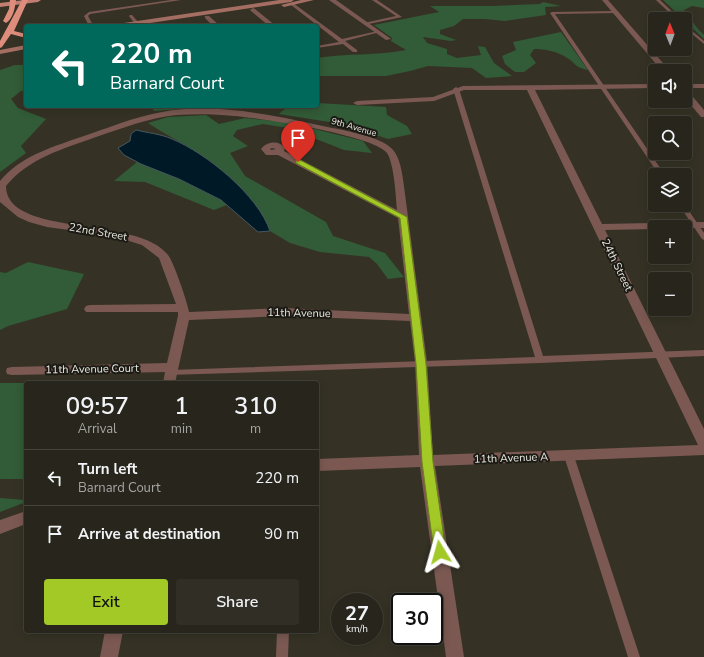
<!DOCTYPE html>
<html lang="en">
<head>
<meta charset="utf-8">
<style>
	:root { --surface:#28261c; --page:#302e25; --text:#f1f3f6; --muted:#a5a5a3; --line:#44433b; --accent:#a3c927 }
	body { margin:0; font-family:"Nunito Sans",sans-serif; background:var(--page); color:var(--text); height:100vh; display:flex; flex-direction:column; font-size:15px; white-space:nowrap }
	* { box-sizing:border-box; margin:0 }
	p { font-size:13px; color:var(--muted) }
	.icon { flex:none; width:22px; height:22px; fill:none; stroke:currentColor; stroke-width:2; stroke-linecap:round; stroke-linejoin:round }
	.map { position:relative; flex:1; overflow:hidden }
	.sheet { position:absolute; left:24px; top:381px; width:295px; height:252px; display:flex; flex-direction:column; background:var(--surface); border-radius:4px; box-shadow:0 2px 10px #0003,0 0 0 1px var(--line) }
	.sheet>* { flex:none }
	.top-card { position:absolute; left:24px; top:24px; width:295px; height:84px; border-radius:4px; box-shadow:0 2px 10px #0003,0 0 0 1px var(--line); background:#00695c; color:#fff; overflow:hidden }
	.needle { width:26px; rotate:359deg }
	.controls { position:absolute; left:648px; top:12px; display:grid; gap:8px }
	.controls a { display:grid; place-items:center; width:44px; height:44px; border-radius:4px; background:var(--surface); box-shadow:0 2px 10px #0003,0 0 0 1px var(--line); font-size:20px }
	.speed { position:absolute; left:331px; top:593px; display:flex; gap:8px; font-size:20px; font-weight:700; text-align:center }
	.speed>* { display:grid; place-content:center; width:52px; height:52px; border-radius:50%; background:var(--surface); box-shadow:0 2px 10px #0003,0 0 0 1px var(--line); line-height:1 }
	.speed small { font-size:10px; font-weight:400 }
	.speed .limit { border:2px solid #111; border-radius:6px; background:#fff; color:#111 }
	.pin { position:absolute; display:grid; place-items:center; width:34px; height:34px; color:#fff; margin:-41px -17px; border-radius:50% 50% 50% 0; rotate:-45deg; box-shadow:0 0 4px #0007 }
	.pin .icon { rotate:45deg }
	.me { position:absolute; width:44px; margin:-22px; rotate:352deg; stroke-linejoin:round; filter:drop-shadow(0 0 3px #0008) }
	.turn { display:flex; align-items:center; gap:14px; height:84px; padding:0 20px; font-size:18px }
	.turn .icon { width:52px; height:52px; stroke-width:2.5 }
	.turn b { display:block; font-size:28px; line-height:34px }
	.eta { display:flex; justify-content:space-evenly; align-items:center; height:68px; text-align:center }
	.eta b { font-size:24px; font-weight:600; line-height:28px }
	.button { display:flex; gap:8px; margin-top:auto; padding:8px 20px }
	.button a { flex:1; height:46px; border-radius:4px; background:var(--accent); color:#111; font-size:16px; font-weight:600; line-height:46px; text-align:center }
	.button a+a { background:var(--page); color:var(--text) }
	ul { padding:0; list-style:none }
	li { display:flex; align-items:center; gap:12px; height:56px; padding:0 20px; border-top:1px solid var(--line) }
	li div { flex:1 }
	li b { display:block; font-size:15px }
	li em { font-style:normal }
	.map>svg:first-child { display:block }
	.green { fill:#325b37 }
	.water { fill:#001926; stroke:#46585e }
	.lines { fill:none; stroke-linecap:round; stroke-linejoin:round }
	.lane { fill:#7b5952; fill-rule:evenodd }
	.street { fill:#7b5952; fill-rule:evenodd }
	.secondary { fill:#a46e63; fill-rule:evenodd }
	.primary { fill:#c27e70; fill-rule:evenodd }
	.highway { fill:#de8c7c; fill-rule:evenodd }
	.route { fill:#a3c927; stroke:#6a8319 }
	.labels { text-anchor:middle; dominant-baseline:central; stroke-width:4; stroke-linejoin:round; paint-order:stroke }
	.far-street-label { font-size:9px; fill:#ebeae1; stroke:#1b1a14 }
	.street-label { font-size:11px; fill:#ebeae1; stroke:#1b1a14 }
</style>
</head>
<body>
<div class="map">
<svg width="704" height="657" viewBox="0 0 704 657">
	<rect width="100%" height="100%" fill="#353225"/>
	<path class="green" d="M 663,0 L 704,0 L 704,8 L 692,6 L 684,10 L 698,29 L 704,35 L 704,39 L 685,21 L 685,19 L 683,19 Z
		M 543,2 L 561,6 L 545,7 L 546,15 L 505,21 L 485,19 L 463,19 L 454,26 L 440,30 L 440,34 L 456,40 L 451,41 L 423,37 L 427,43 L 447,49 L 447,54 L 457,58 L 481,55 L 478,46 L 485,47 L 494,63 L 512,76 L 486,78 L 472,68 L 428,66 L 410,71 L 386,76 L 317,76 L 317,58 C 347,53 377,56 406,50 L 391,41 L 392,38 L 374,25 L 439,12 L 430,6 L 492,6 L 540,4 Z
		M 561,32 L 588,70 C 574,67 577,64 567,58 C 557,51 545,49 534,49 L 530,55 L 536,63 L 524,72 L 515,72 L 505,64 L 502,56 L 516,50 L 513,42 Z
		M 15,65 L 26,65 L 26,90 L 21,91 L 11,99 L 18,108 L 46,119 L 21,146 L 26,153 L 0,172 L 0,70 Z
		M 317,103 L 386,107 L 387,115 L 407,126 L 412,134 L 388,139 L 342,124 L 279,114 C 288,103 304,106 317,106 Z
		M 151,106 L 194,106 L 195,108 L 154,111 Z
		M 206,115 L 219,124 L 245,118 L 286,122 L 363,141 L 372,153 L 344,150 L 288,128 L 263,124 L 237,130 L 233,136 L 248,146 L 230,153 L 245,176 L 326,222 L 333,236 L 385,253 L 404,277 L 388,279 L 377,264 L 369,257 L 320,252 L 290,243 L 270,231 C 260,202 224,169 198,153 C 181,142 164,134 148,123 L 168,117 Z
		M 137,162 L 179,179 L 221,200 L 227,205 L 214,210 L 145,182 L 114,181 Z
		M 28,262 L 84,274 L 67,309 L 8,326 L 0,330 L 0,272 L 6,273 Z
		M 0,383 L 36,383 L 26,383 L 26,479 L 0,479 Z
		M 0,498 L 26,500 L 26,502 L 0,512 Z"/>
	<path class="water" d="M 136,130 C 148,133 161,134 172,139 C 206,153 258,195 270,231 L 258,232 L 221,200 L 179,179 L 141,164 L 124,155 L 118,148 L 130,141 L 131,134 Z"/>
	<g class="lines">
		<path class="lane" d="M 171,0 L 181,0 L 90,14 L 88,16 L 93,25 L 92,26 L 89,26 L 84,16 L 89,12 Z
			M 372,0 L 377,0 L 402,17 L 364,25 L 364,23 L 396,16 Z
			M 656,0 L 660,0 L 680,19 L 676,19 Z
			M 291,3 L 293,3 L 342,39 L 378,31 L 380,32 L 345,41 L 357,50 L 357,52 L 353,52 L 343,44 L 317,48 L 317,46 L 339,42 L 291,5 Z
			M 616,11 L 617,13 L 555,14 L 665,175 L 659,175 L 550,13 L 552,12 Z
			M 130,15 L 132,15 L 139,23 L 139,24 L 135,24 L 129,16 Z
			M 685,25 L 704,41 L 704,44 L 685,28 Z
			M 456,87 L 459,89 L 543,356 L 704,350 L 704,356 L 540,363 L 168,375 L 167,373 L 168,371 L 171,370 L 535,357 L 453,89 Z
			M 679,205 L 685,205 L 704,233 L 704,240 L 702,239 Z
			M 569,452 L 572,453 L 574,456 L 640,657 L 628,657 L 564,456 L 566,453 Z
			M 277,631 L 289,631 L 288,657 L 276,657 Z"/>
		<path class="street" d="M 329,0 L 336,0 L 391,39 L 386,40 Z
			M 602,0 L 608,0 L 670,71 L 662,71 Z
			M 253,8 L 255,9 L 276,26 L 269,26 L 251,11 L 250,10 Z
			M 205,16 L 209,16 L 220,26 L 213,26 L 205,18 Z
			M 655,84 L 655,88 L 535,90 L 602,224 L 704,222 L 704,228 L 655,227 L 655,229 L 605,230 L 704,429 L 704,455 L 435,466 L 464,657 L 446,657 L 420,467 L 317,471 L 317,459 L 419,455 L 415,362 L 410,321 L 284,316 L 189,320 L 175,383 L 163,383 L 165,372 L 12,375 L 7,374 L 6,371 L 7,368 L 12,367 L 167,363 L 178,316 L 178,312 L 86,312 L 84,309 L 86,306 L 90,305 L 176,304 L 159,258 L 142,245 L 113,236 L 47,227 L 29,222 L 18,217 L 0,202 L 0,181 C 20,157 49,148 78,138 C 106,129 133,117 162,112 C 216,102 279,116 332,128 C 348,131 385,138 394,151 C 402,162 403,181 405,194 L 427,362 L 433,455 L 698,445 L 527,90 L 464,90 L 434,101 L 357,105 L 353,103 L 357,101 L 433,97 L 463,86 ZM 176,115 C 195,114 215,114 234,116 C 260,118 373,135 387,153 C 394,163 396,198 397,210 L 284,151 L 285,148 C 279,140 267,141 261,149 L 266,155 L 278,155 L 398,218 L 409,314 L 284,308 L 189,312 C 188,304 173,260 168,255 C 138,215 6,238 6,186 C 29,158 63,149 96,137 C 123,128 148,118 176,115 ZM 272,148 L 276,149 L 271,150 L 270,149 Z
			M 685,84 L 704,84 L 704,88 L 685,88 Z
			M 685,91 L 688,91 L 704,110 L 704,117 L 701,117 L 685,98 Z
			M 26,511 L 26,524 L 0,534 L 0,520 Z
			M 105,631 L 123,631 L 118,657 L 100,657 Z"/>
		<path class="secondary" d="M 279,0 L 294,0 L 291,2 L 130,26 L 114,26 L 117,24 Z
			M 301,0 L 314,0 L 284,7 L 281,5 Z
			M 26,45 L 26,49 L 0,54 L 0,50 Z"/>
		<path class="primary" d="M 24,0 L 41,0 L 38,2 L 0,7 L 0,3 Z"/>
		<path class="highway" d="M 10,0 L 16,0 C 15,8 13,19 6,23 L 3,21 L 9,9 Z
			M 22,0 L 28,0 L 14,31 L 26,34 L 26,38 L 11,34 L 2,47 L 0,48 L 0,41 Z"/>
	</g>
	<path class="route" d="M 296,160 L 300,160 L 407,217 L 426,364 L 433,462 L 446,552 L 444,556 L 440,557 L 436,556 L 434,552 L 422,462 L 416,364 L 400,218 L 296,163 Z"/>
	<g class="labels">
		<g class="far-street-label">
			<text transform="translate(354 127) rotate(16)">9th Avenue</text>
		</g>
		<g class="street-label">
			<text transform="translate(98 232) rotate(10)">22nd Street</text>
			<text transform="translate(617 265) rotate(64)">24th Street</text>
			<text transform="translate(299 313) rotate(1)">11th Avenue</text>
			<text transform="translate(92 369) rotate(-1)">11th Avenue Court</text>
			<text transform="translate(511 458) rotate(-2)">11th Avenue A</text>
		</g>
	</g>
</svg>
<div class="controls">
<a><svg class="needle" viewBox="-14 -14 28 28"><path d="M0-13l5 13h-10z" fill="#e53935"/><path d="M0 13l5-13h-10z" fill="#a5a5a3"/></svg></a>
<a><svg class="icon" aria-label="sound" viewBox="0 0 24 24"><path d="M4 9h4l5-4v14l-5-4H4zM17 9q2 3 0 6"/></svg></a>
<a><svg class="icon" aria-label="search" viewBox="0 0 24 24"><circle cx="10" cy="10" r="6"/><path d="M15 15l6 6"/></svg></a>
<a><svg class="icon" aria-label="layers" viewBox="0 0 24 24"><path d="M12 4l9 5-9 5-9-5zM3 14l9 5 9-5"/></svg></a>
<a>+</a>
<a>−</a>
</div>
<div class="speed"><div>27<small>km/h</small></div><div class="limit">30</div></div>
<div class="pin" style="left:298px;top:162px;background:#d93025"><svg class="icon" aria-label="arrive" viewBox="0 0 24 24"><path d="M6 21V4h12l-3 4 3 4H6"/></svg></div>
<svg class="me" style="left:440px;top:552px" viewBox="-20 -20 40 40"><path d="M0-17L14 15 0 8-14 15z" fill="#a3c927" stroke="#fff" stroke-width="4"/></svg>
<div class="top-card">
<div class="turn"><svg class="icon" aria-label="left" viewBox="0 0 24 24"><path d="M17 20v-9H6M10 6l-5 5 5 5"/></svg><div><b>220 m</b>Barnard Court</div></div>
</div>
<section class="sheet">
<div class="eta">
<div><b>09:57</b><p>Arrival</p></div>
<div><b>1</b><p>min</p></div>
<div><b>310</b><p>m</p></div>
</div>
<ul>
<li><svg class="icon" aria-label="left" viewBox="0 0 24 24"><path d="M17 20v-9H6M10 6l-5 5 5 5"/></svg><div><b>Turn left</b><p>Barnard Court</p></div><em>220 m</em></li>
<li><svg class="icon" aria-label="arrive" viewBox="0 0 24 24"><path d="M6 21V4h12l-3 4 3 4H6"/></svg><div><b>Arrive at destination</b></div><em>90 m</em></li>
</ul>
<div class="button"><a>Exit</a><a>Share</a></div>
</section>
</div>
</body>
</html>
